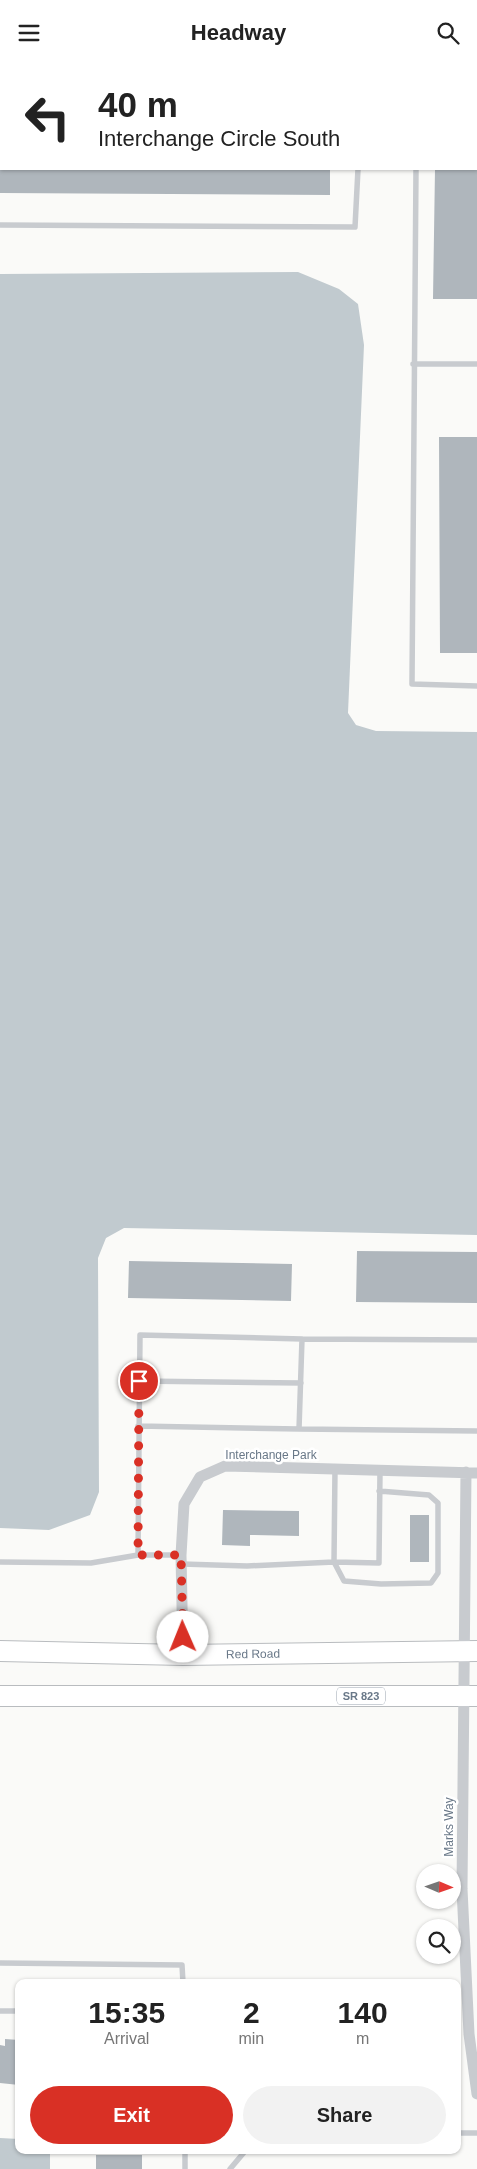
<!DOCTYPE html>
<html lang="en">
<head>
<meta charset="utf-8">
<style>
	:root { --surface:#fff; --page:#f2f2f2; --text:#222; --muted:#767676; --accent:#d93025 }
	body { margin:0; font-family:Arial,sans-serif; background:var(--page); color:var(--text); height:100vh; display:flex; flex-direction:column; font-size:19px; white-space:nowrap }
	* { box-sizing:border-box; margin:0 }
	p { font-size:16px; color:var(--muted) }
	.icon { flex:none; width:28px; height:28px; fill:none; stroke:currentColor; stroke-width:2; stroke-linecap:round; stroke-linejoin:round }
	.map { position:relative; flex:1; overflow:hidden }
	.details { position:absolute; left:15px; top:1914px; width:446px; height:175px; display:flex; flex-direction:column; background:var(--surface); border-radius:10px; box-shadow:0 1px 4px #0004 }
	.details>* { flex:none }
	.hud { position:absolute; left:0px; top:0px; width:478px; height:105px; box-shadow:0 1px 4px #0004; background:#fff; color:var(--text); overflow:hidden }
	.needle { width:32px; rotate:92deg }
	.fabs { position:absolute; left:416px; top:1799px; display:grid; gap:10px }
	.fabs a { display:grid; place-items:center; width:45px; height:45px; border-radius:50%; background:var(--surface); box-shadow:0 1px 4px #0004; font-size:25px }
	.pin { position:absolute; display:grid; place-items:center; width:42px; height:42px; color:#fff; margin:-21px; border:2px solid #fff; border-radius:50%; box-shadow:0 1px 5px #0007 }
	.me { position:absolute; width:55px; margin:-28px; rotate:359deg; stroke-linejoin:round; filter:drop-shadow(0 0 4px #0008) }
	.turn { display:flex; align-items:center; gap:18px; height:105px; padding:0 15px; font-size:22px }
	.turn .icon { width:65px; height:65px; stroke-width:2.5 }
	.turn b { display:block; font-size:35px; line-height:42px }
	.eta { display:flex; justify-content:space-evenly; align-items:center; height:85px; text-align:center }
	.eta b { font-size:30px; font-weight:600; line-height:35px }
	.action { display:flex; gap:10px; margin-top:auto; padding:10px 15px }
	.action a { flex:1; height:58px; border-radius:30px; background:var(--accent); color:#fff; font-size:20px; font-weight:600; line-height:58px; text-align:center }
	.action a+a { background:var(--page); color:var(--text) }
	header { display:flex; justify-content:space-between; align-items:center; height:65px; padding:0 15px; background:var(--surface); font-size:22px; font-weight:600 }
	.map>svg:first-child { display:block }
	.water { fill:#c1cacf }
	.building { fill:#afb6bc }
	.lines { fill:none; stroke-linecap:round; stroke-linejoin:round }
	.trunk-casing { stroke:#b9bcbf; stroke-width:22 }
	.service { stroke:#c8cbcf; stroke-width:5.5 }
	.minor { stroke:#c8cbcf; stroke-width:11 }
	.trunk { stroke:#fff; stroke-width:20 }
	.route { stroke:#d93025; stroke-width:9; stroke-dasharray:0 16.2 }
	.labels { text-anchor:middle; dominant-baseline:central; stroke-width:5; stroke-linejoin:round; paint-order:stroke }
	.shield { fill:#fff; stroke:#96a0ac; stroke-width:1 }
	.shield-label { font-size:11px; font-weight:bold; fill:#697888 }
	.street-label { font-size:12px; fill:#697888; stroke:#fff }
</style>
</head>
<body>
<header><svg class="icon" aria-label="menu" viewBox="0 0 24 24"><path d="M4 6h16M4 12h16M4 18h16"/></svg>Headway<svg class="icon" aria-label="search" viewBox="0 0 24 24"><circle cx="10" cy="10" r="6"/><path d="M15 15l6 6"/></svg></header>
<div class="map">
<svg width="477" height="2104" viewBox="0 0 477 2104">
	<rect width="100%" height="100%" fill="#fafaf8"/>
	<path class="water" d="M 298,207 L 339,224 L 358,239 L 364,280 L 348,648 L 356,660 L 376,666 L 477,667 L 477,1170 L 124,1163 L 106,1173 L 98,1193 L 99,1427 L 90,1450 L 49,1465 L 0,1463 L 0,209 Z
		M 0,2073 L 19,2074 L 19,2085 L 50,2085 L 50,2104 L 0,2104 Z"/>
	<path class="building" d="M 0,104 L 330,104 L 330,130 L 0,128 Z
		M 435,104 L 477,104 L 477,234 L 433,234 Z
		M 439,372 L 477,372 L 477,588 L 440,588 Z
		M 357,1186 L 477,1187 L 477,1238 L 356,1237 Z
		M 129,1196 L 292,1199 L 291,1236 L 128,1233 Z
		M 223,1445 L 299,1446 L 299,1471 L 250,1470 L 250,1481 L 222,1480 Z
		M 410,1450 L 429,1450 L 429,1497 L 410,1497 Z
		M 5,1974 L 19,1975 L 19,2020 L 0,2018 L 0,1980 L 5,1981 Z
		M 96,2090 L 142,2090 L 142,2104 L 96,2104 Z"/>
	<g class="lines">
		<g class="trunk-casing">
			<path id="trunk" d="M 0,1586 L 183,1590 L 477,1586
				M 0,1631 L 477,1631"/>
		</g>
		<path class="service" d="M 120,1 L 121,0
			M 418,1 L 418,0
			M 0,21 L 1,21
			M 476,43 L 477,43
			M 416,104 L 412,619 L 477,621
			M 0,160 L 355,162 L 358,104
			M 413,299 L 477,299
			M 477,1275 L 302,1274 L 299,1364 L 477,1366
			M 139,1316 L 301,1318
			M 138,1361 L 299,1364
			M 335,1404 L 334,1497 L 379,1498 L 380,1406
			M 138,1490 L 140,1270 L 302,1274
			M 0,1497 L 91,1498 L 138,1490 L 181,1490
			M 182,1499 L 247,1501 L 334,1497 L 344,1516 L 381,1519 L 431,1518 L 438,1508 L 438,1438 L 429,1430 L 379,1426
			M 0,1898 L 182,1900 L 183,1918
			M 0,1946 L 19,1946
			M 458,2068 L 477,2068
			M 185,2085 L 185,2104
			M 230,2104 L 246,2085"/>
		<path class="minor" d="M 466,1407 L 462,1824 L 469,1969 L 477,2029
			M 183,1590 L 181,1490 L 184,1439 L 200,1412 L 225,1401 L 477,1408"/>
		<use href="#trunk" class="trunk"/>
	</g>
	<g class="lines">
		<path class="route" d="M 139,1316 L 138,1490 L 181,1490 L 183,1572"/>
	</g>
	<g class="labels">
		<rect class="shield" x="337" y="1622.5" width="48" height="17" rx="4"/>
		<g class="shield-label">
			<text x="361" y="1631">SR 823</text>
		</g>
		<g class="street-label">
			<text x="271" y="1390">Interchange Park</text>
			<text transform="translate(253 1589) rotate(-1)">Red Road</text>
			<text transform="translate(449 1762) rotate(-90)">Marks Way</text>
		</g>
	</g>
</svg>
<div class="fabs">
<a><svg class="needle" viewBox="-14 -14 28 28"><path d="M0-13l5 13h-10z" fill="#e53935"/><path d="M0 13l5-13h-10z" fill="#767676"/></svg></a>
<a><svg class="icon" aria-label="search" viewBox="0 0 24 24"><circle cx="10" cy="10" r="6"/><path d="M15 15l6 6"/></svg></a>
</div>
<div class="pin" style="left:139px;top:1316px;background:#d93025"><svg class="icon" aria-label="arrive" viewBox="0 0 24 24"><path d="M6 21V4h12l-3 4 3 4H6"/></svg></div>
<svg class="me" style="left:183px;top:1572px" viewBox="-20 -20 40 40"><circle r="19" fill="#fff"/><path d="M0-13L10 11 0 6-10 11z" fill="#d93025"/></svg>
<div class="hud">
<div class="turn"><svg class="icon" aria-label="left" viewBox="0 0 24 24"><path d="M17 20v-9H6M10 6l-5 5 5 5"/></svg><div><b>40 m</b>Interchange Circle South</div></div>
</div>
<section class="details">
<div class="eta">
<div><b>15:35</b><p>Arrival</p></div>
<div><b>2</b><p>min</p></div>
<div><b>140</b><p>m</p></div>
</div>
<div class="action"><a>Exit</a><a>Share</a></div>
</section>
</div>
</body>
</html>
